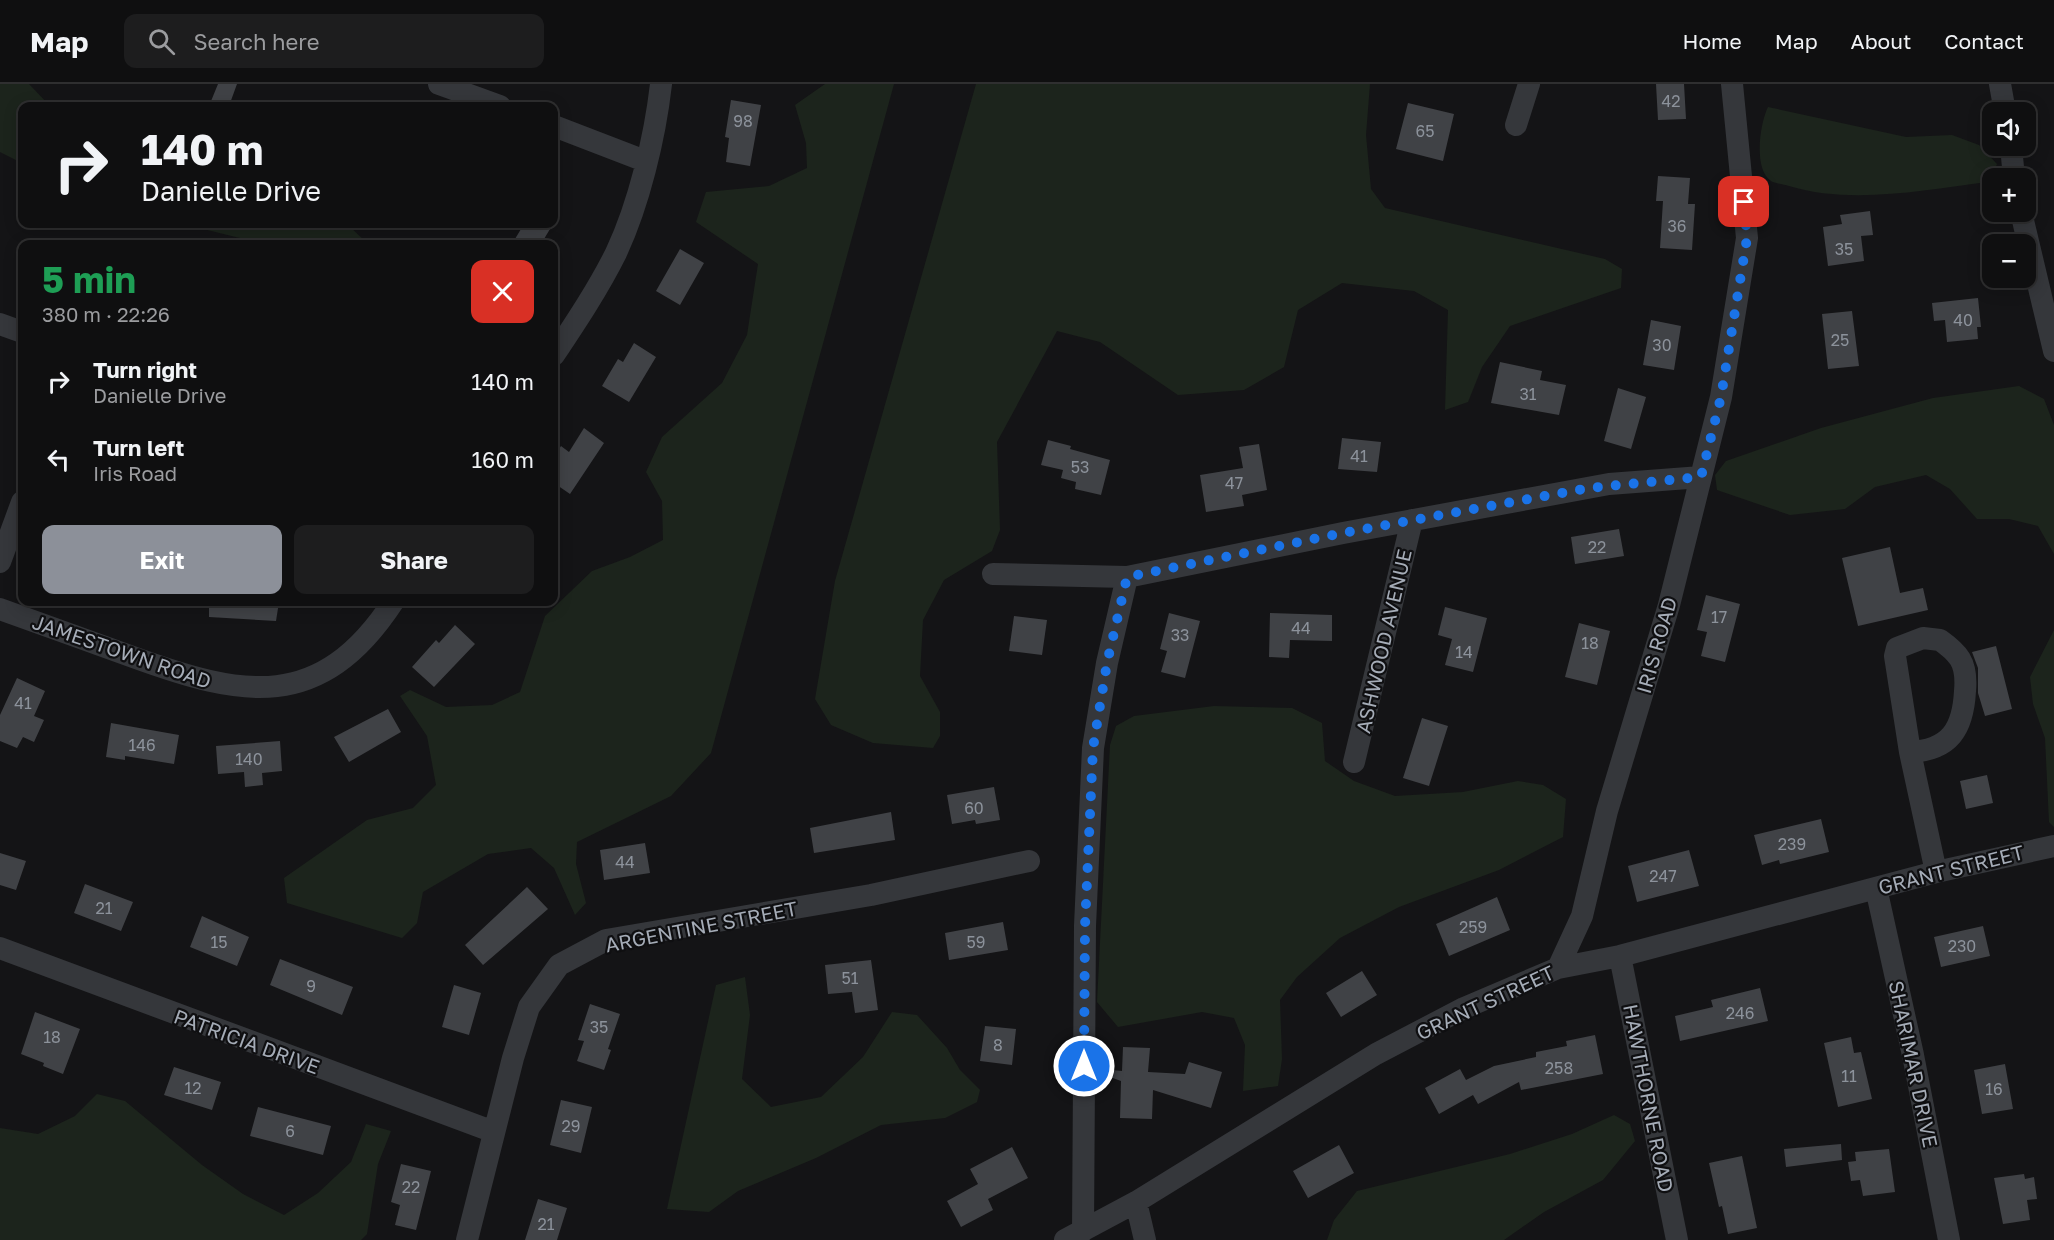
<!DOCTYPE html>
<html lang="en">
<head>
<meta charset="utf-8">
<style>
	:root { --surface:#0f0f10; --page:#1d1d1e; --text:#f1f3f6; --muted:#9b9c9f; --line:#2f2f30; --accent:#8c9099 }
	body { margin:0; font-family:"Golos Text",sans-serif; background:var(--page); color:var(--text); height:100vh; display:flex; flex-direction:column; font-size:22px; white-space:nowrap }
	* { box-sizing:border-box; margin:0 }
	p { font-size:20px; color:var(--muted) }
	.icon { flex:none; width:33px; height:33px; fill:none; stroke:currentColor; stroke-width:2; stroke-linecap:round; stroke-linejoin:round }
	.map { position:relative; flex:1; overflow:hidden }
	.sheet { position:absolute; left:18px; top:156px; width:540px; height:366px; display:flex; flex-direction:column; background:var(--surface); border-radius:12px; box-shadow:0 3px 15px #0003,0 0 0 2px var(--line) }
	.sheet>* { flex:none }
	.top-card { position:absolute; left:18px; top:18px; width:540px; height:126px; border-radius:12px; box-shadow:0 3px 15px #0003,0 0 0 2px var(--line); background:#0f0f10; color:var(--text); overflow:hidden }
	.tools { position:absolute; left:1982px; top:18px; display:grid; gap:12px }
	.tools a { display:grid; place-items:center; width:54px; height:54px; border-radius:12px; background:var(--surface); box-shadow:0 3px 15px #0003,0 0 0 2px var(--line); font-size:30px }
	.pin { position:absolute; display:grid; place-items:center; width:51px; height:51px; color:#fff; margin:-26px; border-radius:12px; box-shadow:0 3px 9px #0006 }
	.me { position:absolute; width:66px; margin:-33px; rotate:0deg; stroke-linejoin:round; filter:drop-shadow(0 0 4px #0008) }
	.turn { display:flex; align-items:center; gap:21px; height:126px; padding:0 24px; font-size:27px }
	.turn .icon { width:78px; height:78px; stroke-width:2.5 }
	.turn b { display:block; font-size:42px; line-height:51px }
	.round { display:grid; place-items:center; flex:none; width:63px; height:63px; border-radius:12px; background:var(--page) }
	.headline { display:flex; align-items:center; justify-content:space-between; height:102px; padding:0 24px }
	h1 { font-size:36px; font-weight:700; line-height:45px; color:#1e9e55 }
	.button { display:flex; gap:12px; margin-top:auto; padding:12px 24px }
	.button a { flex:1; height:69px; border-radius:12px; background:var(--accent); color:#fff; font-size:24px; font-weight:700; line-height:69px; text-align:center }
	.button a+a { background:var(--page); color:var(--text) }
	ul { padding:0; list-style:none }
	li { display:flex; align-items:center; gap:18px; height:78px; padding:0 24px }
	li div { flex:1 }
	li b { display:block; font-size:22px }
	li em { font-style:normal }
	header { display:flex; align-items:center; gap:36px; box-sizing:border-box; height:84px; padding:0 30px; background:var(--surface); border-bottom:2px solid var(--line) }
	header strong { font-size:28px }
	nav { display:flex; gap:33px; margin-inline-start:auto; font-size:21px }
	.search { width:420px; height:54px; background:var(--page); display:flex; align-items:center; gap:15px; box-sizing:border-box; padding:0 21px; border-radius:12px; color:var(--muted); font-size:22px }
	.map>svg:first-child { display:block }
	.green { fill:#1c241c }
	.building { fill:#404246 }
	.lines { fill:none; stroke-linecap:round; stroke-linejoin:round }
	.minor { stroke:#35373b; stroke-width:22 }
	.route { stroke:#1a73e8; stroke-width:10; stroke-dasharray:0 18 }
	.labels { text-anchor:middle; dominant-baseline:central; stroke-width:4.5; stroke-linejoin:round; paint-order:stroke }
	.number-label { font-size:16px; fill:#8c929b }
	.street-label { font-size:20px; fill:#a5acb7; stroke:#0f0f11 }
</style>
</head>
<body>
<header>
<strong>Map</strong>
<div class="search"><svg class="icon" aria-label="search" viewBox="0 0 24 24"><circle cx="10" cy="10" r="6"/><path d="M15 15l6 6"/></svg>Search here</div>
<nav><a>Home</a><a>Map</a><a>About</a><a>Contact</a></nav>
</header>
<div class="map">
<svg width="2054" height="1156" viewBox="0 0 2054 1156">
	<rect width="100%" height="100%" fill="#141416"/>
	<path class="green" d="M 0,0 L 29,0 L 50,22 L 22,22 L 22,79 L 0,68 Z
		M 825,0 L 894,0 L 711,669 L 671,712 L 577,758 L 576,780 L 586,819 L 575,831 L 554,784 L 531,764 L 488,770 L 423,808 L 417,839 L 402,854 L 287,819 L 284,794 L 367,736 L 413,724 L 436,701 L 427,652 L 400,612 L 410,606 L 446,623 L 492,621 L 520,608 L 545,532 L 592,487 L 630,473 L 663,456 L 662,417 L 646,388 L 662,353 L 722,299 L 747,251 L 758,180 L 696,138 L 706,108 L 769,102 L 807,84 L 806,59 L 795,21 Z
		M 976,0 L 1370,0 L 1366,51 L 1371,105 L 1385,124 L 1605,175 L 1622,185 L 1621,204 L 1510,242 L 1482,283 L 1468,318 L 1445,326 L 1448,226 L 1414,207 L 1342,199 L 1298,226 L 1284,283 L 1244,306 L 1178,311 L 1100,258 L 1057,247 L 997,358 L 1000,446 L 992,467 L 944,496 L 923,536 L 920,592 L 940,628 L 940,652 L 933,664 L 873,659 L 831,641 L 815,615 L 835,497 Z
		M 1768,23 L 1906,53 L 1952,51 L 1979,61 L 1997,80 L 1988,98 C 1923,106 1852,121 1789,102 C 1784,100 1776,100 1771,97 C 1753,85 1760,39 1768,23 Z
		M 183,140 L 347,140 L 368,160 L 264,160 Z
		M 2019,302 L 2044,315 L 2054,341 L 2054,470 L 2038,442 L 2009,435 L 1977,435 L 1950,405 L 1926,391 L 1875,403 L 1845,425 L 1790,431 L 1717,406 L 1715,391 L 1726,377 L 1821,344 L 1933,314 Z
		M 2054,546 L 2054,743 L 2049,738 L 2045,654 L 2033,620 L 2030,593 Z
		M 1214,622 L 1292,624 L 1322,639 L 1325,677 L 1354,697 L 1395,712 L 1463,708 L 1518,697 L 1543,701 L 1566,715 L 1563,753 L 1499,786 L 1399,823 L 1340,854 L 1297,893 L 1280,916 L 1282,975 L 1278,1002 L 1243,1007 L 1245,961 L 1234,934 L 1202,928 L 1118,943 L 1097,918 L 1110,661 L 1116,642 L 1134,632 Z
		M 745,893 L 750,931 L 742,995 L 771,1023 L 821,1013 L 863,973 L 892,928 L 917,931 L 947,964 L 960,986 L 980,1006 L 977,1018 L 945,1034 L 881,1041 L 816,1074 L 738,1107 L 709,1128 L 667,1125 L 716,901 Z
		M 97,1010 L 125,1017 L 202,1081 L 243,1110 L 284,1131 L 318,1109 L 351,1078 L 366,1040 L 391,1047 L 378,1080 L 367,1150 L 361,1156 L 0,1156 L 0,1044 L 38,1050 L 75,1032 Z
		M 1614,1031 L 1630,1040 L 1635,1057 L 1603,1096 L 1544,1128 L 1504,1156 L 1327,1156 L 1334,1136 L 1357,1107 L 1510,1070 L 1572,1050 Z"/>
	<path class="building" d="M 218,0 L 237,0 L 229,22 L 209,22 Z
		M 1656,0 L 1684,0 L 1686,35 L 1658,36 Z
		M 731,16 L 761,21 L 750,82 L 726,78 L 729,54 L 725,53 Z
		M 1408,19 L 1454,30 L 1443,77 L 1396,65 Z
		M 1658,92 L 1690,94 L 1688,120 L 1695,120 L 1692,166 L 1660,164 L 1663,117 L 1656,117 Z
		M 1870,127 L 1873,151 L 1861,152 L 1864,177 L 1828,182 L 1823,143 L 1842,140 L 1840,131 Z
		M 524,140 L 553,140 L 541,160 L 512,160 Z
		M 680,165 L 704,179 L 680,221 L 656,207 Z
		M 1978,214 L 1981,243 L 1977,243 L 1978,255 L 1947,258 L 1945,236 L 1934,237 L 1932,219 Z
		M 1852,227 L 1859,282 L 1828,285 L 1822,230 Z
		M 1651,236 L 1681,242 L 1674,286 L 1643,281 Z
		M 634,259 L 656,273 L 629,318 L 602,302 L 618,275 L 623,278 Z
		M 1500,278 L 1542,287 L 1540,296 L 1566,301 L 1559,331 L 1491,319 Z
		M 1618,304 L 1646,313 L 1631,365 L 1604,357 Z
		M 584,344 L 604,359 L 570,410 L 554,399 L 554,373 L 561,362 L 569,368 Z
		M 1342,354 L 1381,358 L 1377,388 L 1338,385 Z
		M 1048,356 L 1071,362 L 1070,365 L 1110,376 L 1101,411 L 1075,405 L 1076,398 L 1061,394 L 1063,386 L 1041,381 Z
		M 1259,360 L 1267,406 L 1242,411 L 1244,422 L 1206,428 L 1200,391 L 1243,384 L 1239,363 Z
		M 1619,445 L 1624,472 L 1575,480 L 1571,453 Z
		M 1890,463 L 1900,509 L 1923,504 L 1928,526 L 1858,542 L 1842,474 Z
		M 1706,511 L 1740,520 L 1725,578 L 1701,572 L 1707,548 L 1697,546 Z
		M 209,518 L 279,518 L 276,537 L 209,533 Z
		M 1445,523 L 1487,534 L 1473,588 L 1445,581 L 1452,555 L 1438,551 Z
		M 1169,529 L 1200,537 L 1185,594 L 1161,588 L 1167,567 L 1160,565 Z
		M 1270,529 L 1332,531 L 1332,557 L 1290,556 L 1289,574 L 1269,573 Z
		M 1014,532 L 1047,536 L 1042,571 L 1009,567 Z
		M 1579,539 L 1610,547 L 1597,601 L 1565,593 Z
		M 455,541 L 475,560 L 434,603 L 412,583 L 436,556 L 439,559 Z
		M 1996,562 L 2012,625 L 1985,632 L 1978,609 L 1978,584 L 1972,568 Z
		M 17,594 L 45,607 L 34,632 L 44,636 L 34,658 L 23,653 L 17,664 L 0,657 L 0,631 Z
		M 388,625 L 401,648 L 349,678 L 334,653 Z
		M 1422,634 L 1448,642 L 1429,702 L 1403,694 Z
		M 111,639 L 179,651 L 174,680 L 125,672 L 125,676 L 106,673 Z
		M 280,657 L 282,687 L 262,689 L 263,701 L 245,703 L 244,688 L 218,690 L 216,662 Z
		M 1987,691 L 1993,719 L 1966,725 L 1960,697 Z
		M 994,703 L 1000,736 L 976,740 L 975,736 L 952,740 L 947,711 Z
		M 891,728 L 895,756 L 814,769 L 810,744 Z
		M 1821,735 L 1829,768 L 1780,780 L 1779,776 L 1762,781 L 1754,751 Z
		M 645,759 L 650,789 L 604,796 L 600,766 Z
		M 1689,766 L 1699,802 L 1637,818 L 1628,782 Z
		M 0,769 L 26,777 L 16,806 L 0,801 Z
		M 85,800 L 133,818 L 121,847 L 74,829 Z
		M 527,803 L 548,825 L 483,881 L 465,861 Z
		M 1497,813 L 1510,846 L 1449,872 L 1436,840 Z
		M 202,832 L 249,853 L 237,882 L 190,863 Z
		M 1003,838 L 1008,866 L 949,876 L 945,849 Z
		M 1983,842 L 1990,872 L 1941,883 L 1934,853 Z
		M 280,875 L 353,903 L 342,931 L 270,901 Z
		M 871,876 L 878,926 L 855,929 L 852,908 L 828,910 L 825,881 Z
		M 1362,887 L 1377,911 L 1341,933 L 1326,909 Z
		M 454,901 L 481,909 L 469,951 L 442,943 Z
		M 1760,904 L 1768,937 L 1680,957 L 1675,932 L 1713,923 L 1711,916 Z
		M 590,920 L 620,930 L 608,965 L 611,966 L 604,986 L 577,977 L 584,957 L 578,956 Z
		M 35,928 L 80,945 L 63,990 L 43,982 L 44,979 L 21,970 Z
		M 985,942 L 1016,945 L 1012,981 L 980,977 Z
		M 1595,951 L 1603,990 L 1521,1006 L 1519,998 L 1478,1020 L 1473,1011 L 1439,1030 L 1425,1004 L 1460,985 L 1466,996 L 1494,982 L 1536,973 L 1536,968 L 1567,962 L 1566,957 Z
		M 1851,953 L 1854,969 L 1861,968 L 1872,1015 L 1838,1023 L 1824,959 Z
		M 1123,963 L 1150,964 L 1148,988 L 1185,990 L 1189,978 L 1222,988 L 1211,1024 L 1153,1006 L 1152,1035 L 1120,1034 L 1121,997 L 1110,993 L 1112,986 L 1122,987 Z
		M 2005,980 L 2013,1025 L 1982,1030 L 1974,986 Z
		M 174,983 L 221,998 L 212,1026 L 164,1011 Z
		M 561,1016 L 592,1023 L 581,1069 L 550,1061 Z
		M 258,1023 L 331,1042 L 323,1071 L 250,1052 Z
		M 1841,1060 L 1842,1076 L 1786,1083 L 1784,1065 Z
		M 1339,1061 L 1354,1089 L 1308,1114 L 1293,1087 Z
		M 1012,1063 L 1028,1094 L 988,1115 L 993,1126 L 961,1143 L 947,1117 L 978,1100 L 970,1085 Z
		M 1889,1065 L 1895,1108 L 1863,1112 L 1860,1096 L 1851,1097 L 1848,1078 L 1856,1077 L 1855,1068 Z
		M 1742,1072 L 1757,1144 L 1728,1150 L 1722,1122 L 1719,1123 L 1709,1079 Z
		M 401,1080 L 431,1087 L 416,1146 L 395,1141 L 400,1121 L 391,1118 Z
		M 2024,1090 L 2025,1095 L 2034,1093 L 2037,1115 L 2027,1116 L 2030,1136 L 2003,1140 L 1994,1094 Z
		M 538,1115 L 567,1124 L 557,1156 L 525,1156 Z"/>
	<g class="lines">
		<path class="minor" d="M 439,0 L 500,22
			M 2000,0 L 2005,28
			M 1516,41 L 1529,0
			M 554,42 L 645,77
			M 2011,62 L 2014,94
			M 2021,128 L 2054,267
			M 0,240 L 22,248
			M 554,271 C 576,238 598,205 616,169 C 639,120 655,53 661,0
			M 0,478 L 22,418
			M 993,490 L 1127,493 L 1343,449 L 1609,400 L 1701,393
			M 0,525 C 44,541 89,557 133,573 C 243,613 320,629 393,518
			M 1910,668 L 1895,572 L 1897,564 L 1923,554 L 1940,556 C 1947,561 1955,567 1960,575 C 1966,585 1966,596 1965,607 C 1963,645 1950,666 1910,668 L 1936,788
			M 1354,678 L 1412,436
			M 1876,804 L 1913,971 L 1949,1156
			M 0,864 L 494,1048
			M 1620,872 L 1677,1156
			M 1558,884 L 1582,832 L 1607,727 L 1669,521 L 1721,313 L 1747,154 L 1732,0
			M 1136,1118 L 1145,1156
			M 1083,1147 L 1085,842 L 1093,664 L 1107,579 L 1127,493
			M 467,1156 L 513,974 L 529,923 L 559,881 L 606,856 L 871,811 L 1029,777
			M 1065,1156 L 1136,1118 L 1376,970 L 1464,924 L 1558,884 L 1620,872 L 1936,788 L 2054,762"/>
	</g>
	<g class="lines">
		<path class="route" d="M 1084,982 L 1085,842 L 1093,664 L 1107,579 L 1127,493 L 1343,449 L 1589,404 L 1701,393 L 1721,313 L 1747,154 L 1744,118"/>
	</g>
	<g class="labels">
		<g class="number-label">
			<text x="1671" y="17">42</text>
			<text x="743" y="37">98</text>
			<text x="1425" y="47">65</text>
			<text x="1677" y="142">36</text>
			<text x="1844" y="165">35</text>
			<text x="1963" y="236">40</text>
			<text x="1840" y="256">25</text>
			<text x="1662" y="261">30</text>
			<text x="1528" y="310">31</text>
			<text x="1359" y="372">41</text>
			<text x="1080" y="383">53</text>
			<text x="1234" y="399">47</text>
			<text x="1597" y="463">22</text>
			<text x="1719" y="533">17</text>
			<text x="1301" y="544">44</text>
			<text x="1180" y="551">33</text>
			<text x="1590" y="559">18</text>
			<text x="1464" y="568">14</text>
			<text x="23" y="619">41</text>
			<text x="142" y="661">146</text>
			<text x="249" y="675">140</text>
			<text x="974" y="724">60</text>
			<text x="1792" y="760">239</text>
			<text x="625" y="778">44</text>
			<text x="1663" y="792">247</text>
			<text x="104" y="824">21</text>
			<text x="1473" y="843">259</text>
			<text x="219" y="858">15</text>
			<text x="976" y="858">59</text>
			<text x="1962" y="862">230</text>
			<text x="850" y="894">51</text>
			<text x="311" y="902">9</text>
			<text x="1740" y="929">246</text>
			<text x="599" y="943">35</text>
			<text x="52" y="953">18</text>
			<text x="998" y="961">8</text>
			<text x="1559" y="984">258</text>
			<text x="1849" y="992">11</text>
			<text x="193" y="1004">12</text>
			<text x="1994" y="1005">16</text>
			<text x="571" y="1042">29</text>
			<text x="290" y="1047">6</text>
			<text x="411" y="1103">22</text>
			<text x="546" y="1140">21</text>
		</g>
		<g class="street-label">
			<text transform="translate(1383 557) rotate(-77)">ASHWOOD AVENUE</text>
			<text transform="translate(1656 561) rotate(-74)">IRIS ROAD</text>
			<text transform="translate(122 567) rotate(19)">JAMESTOWN ROAD</text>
			<text transform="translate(1951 785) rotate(-14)">GRANT STREET</text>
			<text transform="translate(701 842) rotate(-11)">ARGENTINE STREET</text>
			<text transform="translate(1485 918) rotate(-25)">GRANT STREET</text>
			<text transform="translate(247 957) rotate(20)">PATRICIA DRIVE</text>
			<text transform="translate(1914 980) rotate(78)">SHARIMAR DRIVE</text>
			<text transform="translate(1649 1014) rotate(79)">HAWTHORNE ROAD</text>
		</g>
	</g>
</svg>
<div class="tools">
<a><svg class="icon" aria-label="sound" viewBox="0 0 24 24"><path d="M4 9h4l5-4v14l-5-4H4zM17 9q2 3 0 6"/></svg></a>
<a>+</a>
<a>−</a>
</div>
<div class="pin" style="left:1744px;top:118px;background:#d93025"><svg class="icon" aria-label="arrive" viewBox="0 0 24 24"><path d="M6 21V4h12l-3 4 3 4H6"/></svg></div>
<svg class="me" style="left:1084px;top:982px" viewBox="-20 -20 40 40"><circle r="17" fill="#1a73e8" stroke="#fff" stroke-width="3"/><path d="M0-11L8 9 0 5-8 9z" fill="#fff"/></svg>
<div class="top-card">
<div class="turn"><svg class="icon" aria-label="right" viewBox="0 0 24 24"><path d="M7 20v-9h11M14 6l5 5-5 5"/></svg><div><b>140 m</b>Danielle Drive</div></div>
</div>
<section class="sheet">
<div class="headline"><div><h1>5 min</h1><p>380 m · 22:26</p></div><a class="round" style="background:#d93025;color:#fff"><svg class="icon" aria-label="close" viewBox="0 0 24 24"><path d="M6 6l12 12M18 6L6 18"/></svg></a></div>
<ul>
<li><svg class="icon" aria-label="right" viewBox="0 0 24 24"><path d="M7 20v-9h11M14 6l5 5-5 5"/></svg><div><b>Turn right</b><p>Danielle Drive</p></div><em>140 m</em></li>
<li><svg class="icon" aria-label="left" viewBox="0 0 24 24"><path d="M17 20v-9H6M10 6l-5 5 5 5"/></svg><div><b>Turn left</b><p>Iris Road</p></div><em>160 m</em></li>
</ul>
<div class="button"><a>Exit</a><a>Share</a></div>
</section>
</div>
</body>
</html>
